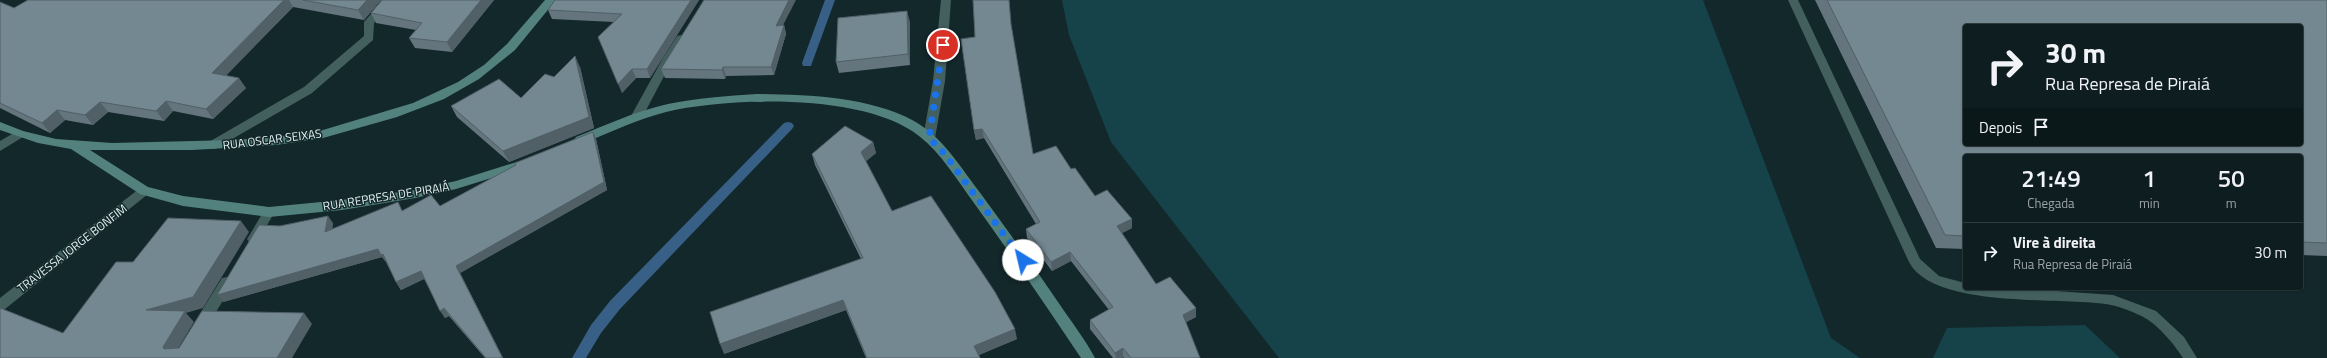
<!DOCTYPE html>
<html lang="pt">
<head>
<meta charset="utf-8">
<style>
	:root { --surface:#0e1e20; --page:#172729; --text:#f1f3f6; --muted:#9ba2a5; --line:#2e3c3e }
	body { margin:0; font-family:"Titillium Web",sans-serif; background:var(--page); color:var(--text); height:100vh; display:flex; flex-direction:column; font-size:15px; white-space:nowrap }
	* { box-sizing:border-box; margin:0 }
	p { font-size:13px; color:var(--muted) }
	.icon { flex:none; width:22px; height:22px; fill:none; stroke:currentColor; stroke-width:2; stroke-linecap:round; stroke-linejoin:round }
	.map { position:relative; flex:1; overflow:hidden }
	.sheet { position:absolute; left:1963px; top:154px; width:340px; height:136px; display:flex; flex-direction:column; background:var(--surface); border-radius:4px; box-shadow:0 1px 3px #0004,0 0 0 1px var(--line) }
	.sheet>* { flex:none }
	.banner { position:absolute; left:1963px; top:24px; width:340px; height:122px; border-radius:4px; box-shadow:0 1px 3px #0004,0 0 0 1px var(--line); background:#0e1e20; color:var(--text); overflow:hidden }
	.pin { position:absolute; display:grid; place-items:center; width:34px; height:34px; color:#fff; margin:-17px; border:2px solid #fff; border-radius:50%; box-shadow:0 1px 4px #0007 }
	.me { position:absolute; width:44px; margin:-22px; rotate:324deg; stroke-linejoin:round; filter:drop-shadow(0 0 3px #0008) }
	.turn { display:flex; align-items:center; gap:14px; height:84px; padding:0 16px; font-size:18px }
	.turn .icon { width:52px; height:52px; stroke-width:2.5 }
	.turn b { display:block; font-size:28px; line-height:34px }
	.then { display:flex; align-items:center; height:38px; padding:0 16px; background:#0003; gap:8px; font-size:15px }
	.eta { display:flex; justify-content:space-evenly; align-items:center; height:68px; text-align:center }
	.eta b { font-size:24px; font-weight:600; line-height:28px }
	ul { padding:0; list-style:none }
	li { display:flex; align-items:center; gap:12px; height:60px; padding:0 16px; border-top:1px solid var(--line) }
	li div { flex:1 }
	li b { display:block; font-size:15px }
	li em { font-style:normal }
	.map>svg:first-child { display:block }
	.green { fill:#164249 }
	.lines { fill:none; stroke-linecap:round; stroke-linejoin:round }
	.stream { fill:#385f85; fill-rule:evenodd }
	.lane { fill:#43605e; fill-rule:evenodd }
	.street { fill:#43605e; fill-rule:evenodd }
	.secondary { fill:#53827e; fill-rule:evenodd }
	.wall { fill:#64757e }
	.shaded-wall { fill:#515f66 }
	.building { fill:#748892; stroke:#515f66; fill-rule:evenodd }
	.route { stroke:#1a73e8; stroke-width:7; stroke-dasharray:0 12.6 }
	.labels { text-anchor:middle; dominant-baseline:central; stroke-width:3; stroke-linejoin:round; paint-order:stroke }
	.street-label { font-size:12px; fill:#e4f1f3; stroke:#13282b }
</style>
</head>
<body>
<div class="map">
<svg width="2327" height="358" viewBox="0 0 2327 358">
	<rect width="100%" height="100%" fill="#13282b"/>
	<path class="green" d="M 1062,0 L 1703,0 L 1831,338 L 1860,358 L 1279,358 L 1111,142 L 1069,35 Z
		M 2085,325 L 2120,358 L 1933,358 L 1947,328 Z"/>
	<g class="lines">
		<path class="stream" d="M 825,0 L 835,0 L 812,63 L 811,66 L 803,66 L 802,63 Z
			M 788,122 L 792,123 L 794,126 L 792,129 L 620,309 L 601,333 L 586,358 L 572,358 L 591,325 L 610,301 L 784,123 Z"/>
		<path class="lane" d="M 383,0 L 394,0 L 374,23 L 373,40 L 312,93 L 215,149 L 207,149 L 205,146 L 207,143 L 304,87 L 364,36 L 364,22 Z
			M 1788,0 L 1798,0 L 1920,259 L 1939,276 L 1965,283 L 1965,288 L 2016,288 L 2113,295 L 2156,311 L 2184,337 L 2197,358 L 2183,358 C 2175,345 2159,326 2145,318 C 2136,313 2122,307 2111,305 C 2063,296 1934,310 1909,262 Z
			M 19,130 L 25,134 L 23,137 L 0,151 L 0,141 Z
			M 144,187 L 148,188 L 150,191 L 148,194 L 5,309 L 0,310 L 0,298 L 140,188 Z
			M 269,207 L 273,209 L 275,212 L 273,215 L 257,242 L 249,242 L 247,239 L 249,236 L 265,209 Z
			M 227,277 L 232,278 L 233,282 L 232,286 L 206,328 L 201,329 L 196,328 L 194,324 L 196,320 L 222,278 Z"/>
		<path class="street" d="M 941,0 L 951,0 L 945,81 L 935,138 L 929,142 L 923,138 L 933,81 Z
			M 681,35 L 686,39 L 673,59 L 643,116 L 641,119 L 633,119 L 631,116 L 663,58 L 677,36 Z"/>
		<path class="secondary" d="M 545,0 L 556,0 L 515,50 L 479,79 L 444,99 L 397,117 L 323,138 L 276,145 L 192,150 L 90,150 L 148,187 L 183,196 L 269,207 L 342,200 L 415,190 L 456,181 L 526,159 L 532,163 L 530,166 L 456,189 L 415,198 L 342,210 L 269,217 L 183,206 L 140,194 L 71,149 L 38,143 L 0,130 L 0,122 L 23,131 L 56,139 L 112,143 L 234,140 L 276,137 L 323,130 L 413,103 L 458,82 L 484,65 L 507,44 Z
			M 757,94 C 808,95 867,96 914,121 C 943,137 961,168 981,194 C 1007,230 1033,265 1058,302 C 1070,320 1085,339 1095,358 L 1081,358 C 1046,306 1011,254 974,203 C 957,180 942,154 919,136 C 865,93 730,97 666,112 C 638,119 611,132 584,143 L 580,144 L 574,140 L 576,137 C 606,125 636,111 668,104 C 697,98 727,96 757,94 Z"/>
	</g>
	<path class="wall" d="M 28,0 L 381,0 L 364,20 L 293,7 L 226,75 L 246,88 L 213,119 L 173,111 L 164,121 L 108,112 L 93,125 L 65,120 L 50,133 L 0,108 L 0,2 L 14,8 Z
		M 494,0 L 452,52 L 415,48 L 409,38 L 416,30 L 376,23 L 371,13 Z
		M 555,0 L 699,0 L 650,78 L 636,78 L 622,93 L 614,22 L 552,19 L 548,10 Z
		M 1815,0 L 2327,0 L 2327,256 L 2301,255 L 2301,156 L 1965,156 L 1965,249 L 1936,248 Z
		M 910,22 L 910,65 L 839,73 L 836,62 Z
		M 784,25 L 786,34 L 774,75 L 726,76 L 725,79 L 665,78 L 661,69 Z
		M 1011,27 L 1033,154 L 1071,169 L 1095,196 L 1132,228 L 1122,233 L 1156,284 L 1196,308 L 1196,317 L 1186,322 L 1200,358 L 1124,358 L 1123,357 L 1122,358 L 1113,358 L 1090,329 L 1090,320 L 1109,310 L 1071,261 L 1052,271 L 1027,238 L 1026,229 L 1036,224 L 984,138 L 976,140 L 974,130 L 975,37 Z
		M 580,67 L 594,128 L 509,162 L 457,117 L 451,106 L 521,98 L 554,77 Z
		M 596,139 L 607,190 L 460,273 L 503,358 L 485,358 L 449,316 L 445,318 L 424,279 L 401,290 L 396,282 L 386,262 L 382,257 L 223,302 L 280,226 L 333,223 L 332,229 L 403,210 L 440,206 L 516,165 L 515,163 Z
		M 873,142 L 876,153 L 866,161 L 892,211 L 1017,339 L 979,355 L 980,358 L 866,358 L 846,310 L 724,354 L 861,259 L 815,165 L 812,154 Z"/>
	<path class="shaded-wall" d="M 284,0 L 289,0 L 293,7 L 219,83 L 212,73 Z
		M 367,0 L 381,0 L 364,20 L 358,10 Z
		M 481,0 L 494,0 L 452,52 L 447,42 Z
		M 691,0 L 699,0 L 650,78 L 647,69 Z
		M 789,0 L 796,0 L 778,35 L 776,26 Z
		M 907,11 L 910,22 L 910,65 L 908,54 Z
		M 784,25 L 786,34 L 774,75 L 771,67 Z
		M 575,56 L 580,67 L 594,128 L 509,162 L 503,151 Z
		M 723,67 L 726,76 L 725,79 L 722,70 Z
		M 632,69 L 636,78 L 622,93 L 618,84 Z
		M 239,78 L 246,88 L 213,119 L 206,109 Z
		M 166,101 L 173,111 L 164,121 L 156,111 Z
		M 100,102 L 108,112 L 93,125 L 85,115 Z
		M 57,110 L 65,120 L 50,133 L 42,123 Z
		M 982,129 L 984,138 L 976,140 L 974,130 Z
		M 593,132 L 596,139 L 607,190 L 460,273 L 503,358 L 500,358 L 456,266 Z
		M 873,142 L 876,153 L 864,163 L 861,152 Z
		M 328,216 L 333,223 L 331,240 L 325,232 Z
		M 1132,219 L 1132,228 L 1118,235 L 1117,226 Z
		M 241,221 L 249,232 L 203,308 L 186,313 L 194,322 L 173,357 L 164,349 L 146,310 Z
		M 378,249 L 383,254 L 388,261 L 386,262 L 382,257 L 223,302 L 217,295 Z
		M 1070,252 L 1071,261 L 1052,271 L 1051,262 Z
		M 421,271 L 426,278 L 401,290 L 396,282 Z
		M 843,300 L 846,310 L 724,354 L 720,344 Z
		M 444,308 L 449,316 L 445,318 L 440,311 Z
		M 1196,308 L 1196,317 L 1183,324 L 1183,315 Z
		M 304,313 L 312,324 L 292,358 L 277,358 Z
		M 1015,329 L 1017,339 L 976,356 L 974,346 Z
		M 1123,348 L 1123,357 L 1122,358 L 1116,358 L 1115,353 Z"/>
	<path class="building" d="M 28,0 L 284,0 L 212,73 L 239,78 L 206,109 L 166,101 L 156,111 L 100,102 L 85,115 L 57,110 L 42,123 L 0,103 L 0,2 L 14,8 Z
		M 303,0 L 367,0 L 358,10 Z
		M 382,0 L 481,0 L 447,42 L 409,38 L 422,23 L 371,13 Z
		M 555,0 L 691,0 L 647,69 L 632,69 L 618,84 L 598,37 L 622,14 L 548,10 Z
		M 704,0 L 789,0 L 776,26 L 784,25 L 771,67 L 723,67 L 722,70 L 661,69 Z
		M 973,0 L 1009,0 L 1011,24 L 1033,154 L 1056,146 L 1071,169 L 1075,168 L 1095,196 L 1107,190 L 1132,219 L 1117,226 L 1156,284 L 1170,277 L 1196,308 L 1183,315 L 1200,358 L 1131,358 L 1123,348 L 1115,353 L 1090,320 L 1113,307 L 1070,252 L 1051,262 L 1026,229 L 1040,222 L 982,129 L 974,130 L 961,39 L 975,37 Z
		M 1827,0 L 2327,0 L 2327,243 L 2301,242 L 2301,156 L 1965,156 L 1965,236 L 1945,235 ZM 1965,26 L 2301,26 L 2301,144 L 1965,144 Z
		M 907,11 L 908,54 L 836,62 L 838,18 Z
		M 575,56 L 589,117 L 503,151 L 451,106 L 499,79 L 521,98 L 545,74 L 554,77 Z
		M 845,126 L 873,142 L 861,152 L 892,211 L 931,196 L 995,292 L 1015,329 L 974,346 L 980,358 L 867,358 L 843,300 L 720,344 L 710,312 L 863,258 L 812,154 Z
		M 593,132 L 604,182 L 456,266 L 502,357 L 500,358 L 486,358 L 444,308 L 440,311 L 421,271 L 396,282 L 383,254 L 381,255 L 378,249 L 217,295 L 259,225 L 280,226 L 328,216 L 325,232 L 398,202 L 402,211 L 431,195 L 440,206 L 516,165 L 515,163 Z
		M 168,218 L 241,221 L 193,297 L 146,310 L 185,311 L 163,347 L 164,349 L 179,348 L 202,311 L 304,313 L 277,358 L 0,358 L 0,308 L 63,333 L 116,262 L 133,262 Z"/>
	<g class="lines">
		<path class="route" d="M 943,45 L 929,138 L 943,152 L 1023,260"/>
	</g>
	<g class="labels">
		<g class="street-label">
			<text transform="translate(272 139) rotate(-7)">RUA OSCAR SEIXAS</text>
			<text transform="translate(386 196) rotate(-9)">RUA REPRESA DE PIRAIÁ</text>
			<text transform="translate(72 248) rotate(-38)">TRAVESSA JORGE BONFIM</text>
		</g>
	</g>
</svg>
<div class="pin" style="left:943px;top:45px;background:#d93025"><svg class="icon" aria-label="arrive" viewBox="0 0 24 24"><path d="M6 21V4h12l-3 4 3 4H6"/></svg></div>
<svg class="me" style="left:1023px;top:260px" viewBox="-20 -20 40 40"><circle r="19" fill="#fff"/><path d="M0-13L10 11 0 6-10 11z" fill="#1a73e8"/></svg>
<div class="banner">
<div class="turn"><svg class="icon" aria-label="right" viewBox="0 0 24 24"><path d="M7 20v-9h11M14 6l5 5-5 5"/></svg><div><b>30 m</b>Rua Represa de Piraiá</div></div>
<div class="then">Depois<svg class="icon" aria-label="arrive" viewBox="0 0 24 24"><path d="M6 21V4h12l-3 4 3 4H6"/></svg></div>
</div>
<section class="sheet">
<div class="eta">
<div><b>21:49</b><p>Chegada</p></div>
<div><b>1</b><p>min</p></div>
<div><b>50</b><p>m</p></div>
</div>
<ul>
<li><svg class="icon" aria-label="right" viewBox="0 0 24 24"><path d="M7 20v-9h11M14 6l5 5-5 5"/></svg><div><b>Vire à direita</b><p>Rua Represa de Piraiá</p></div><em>30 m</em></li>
</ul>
</section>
</div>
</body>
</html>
